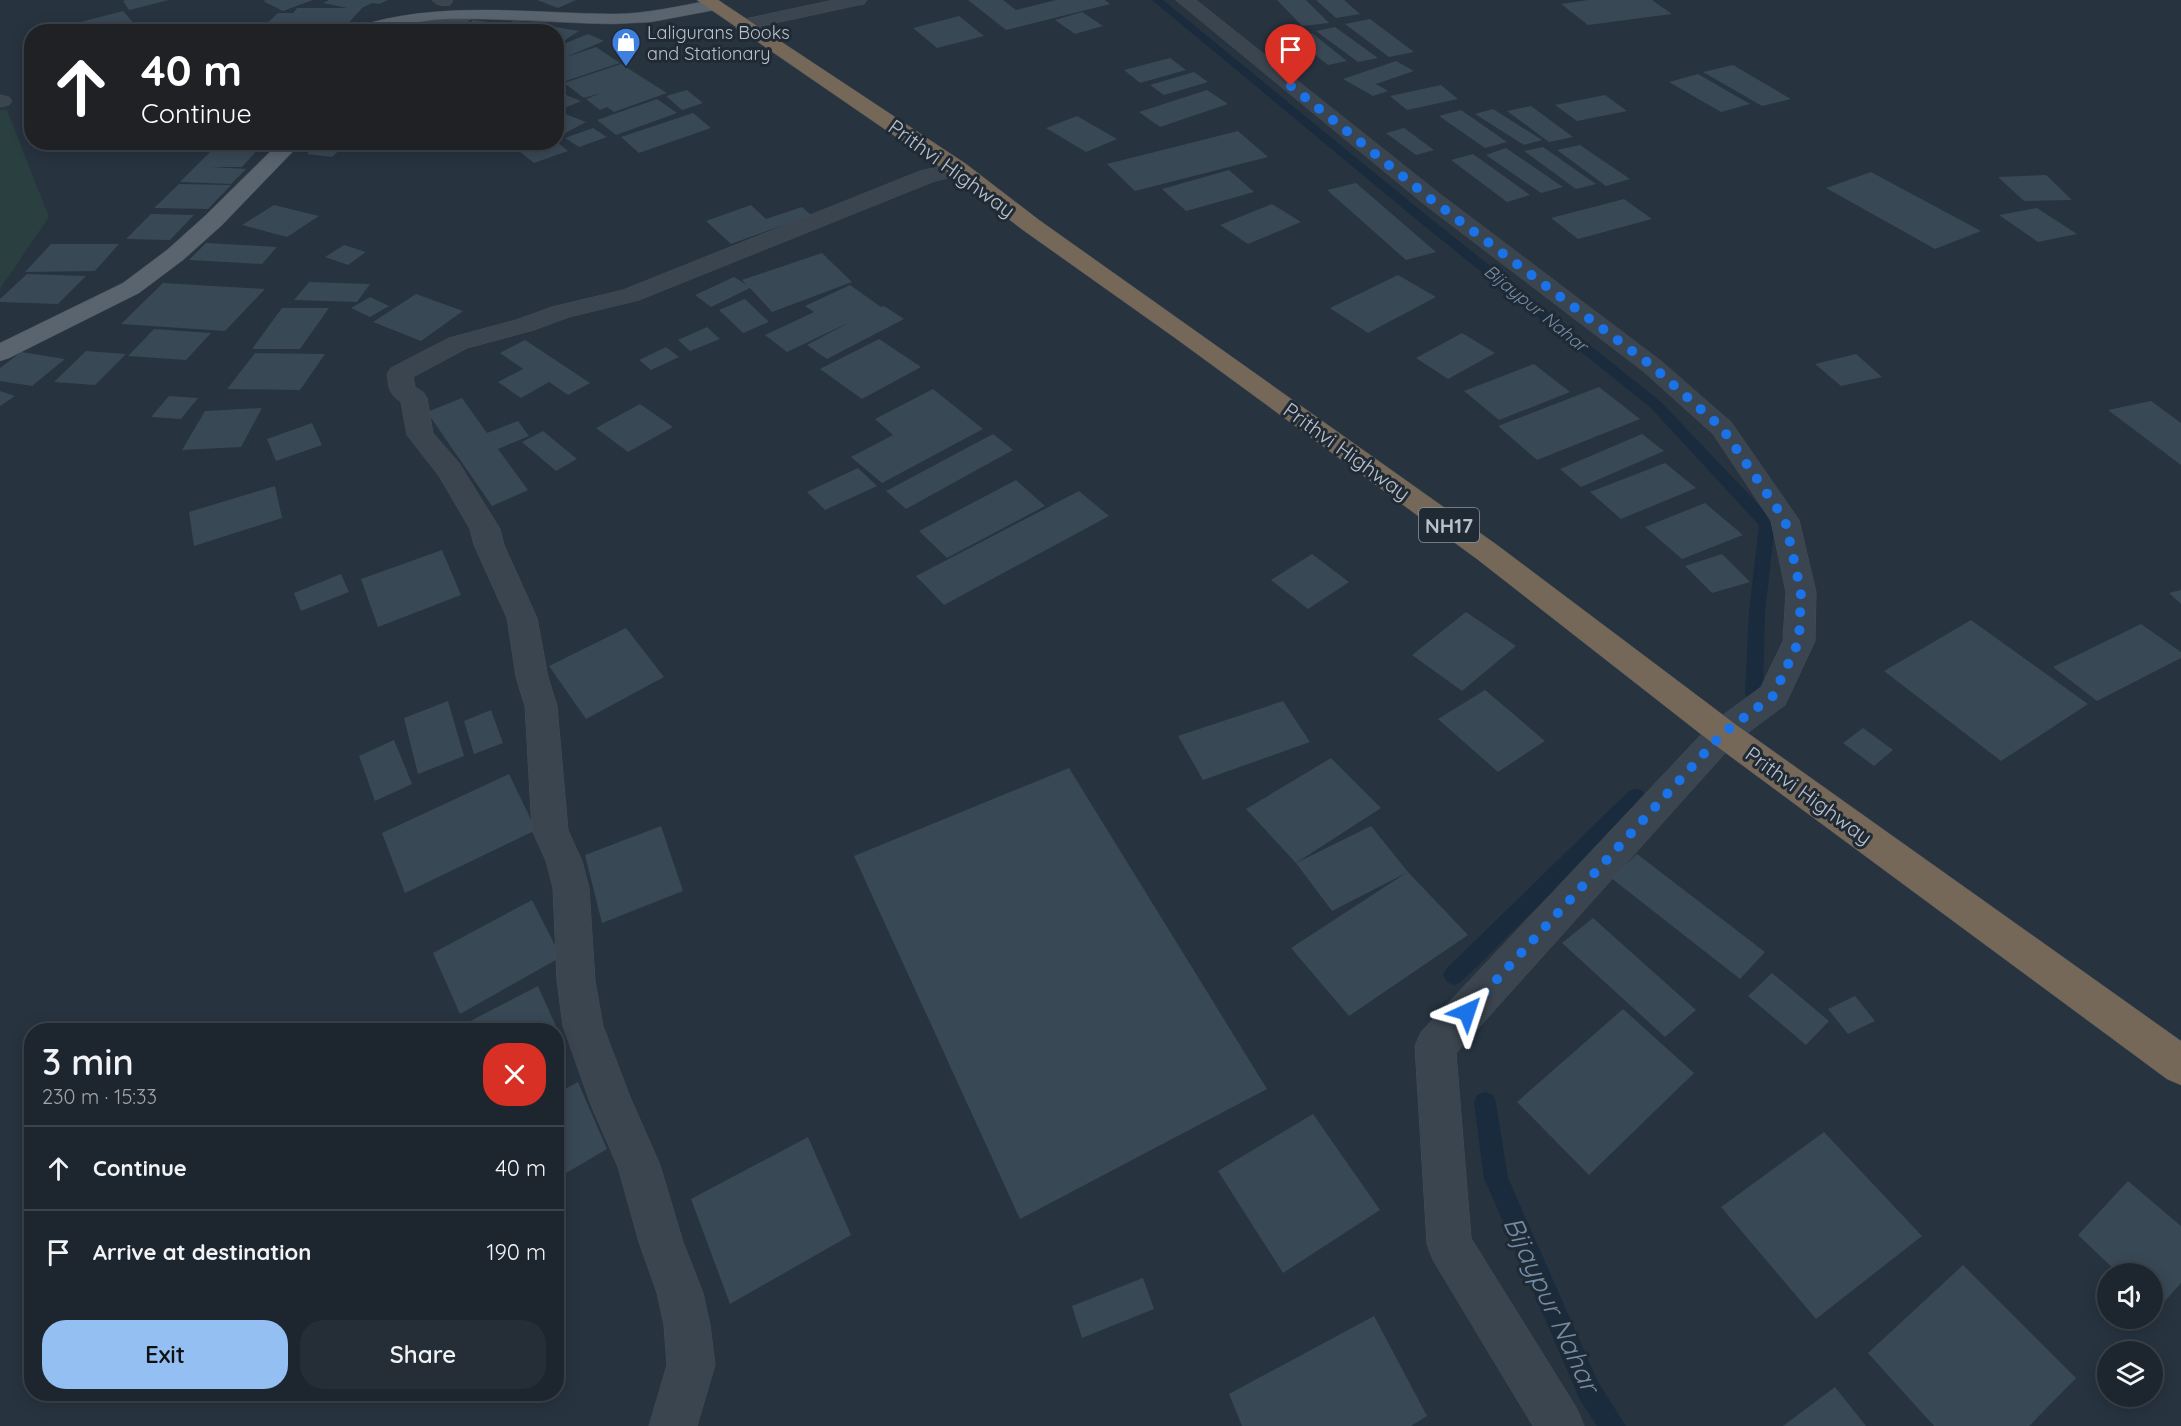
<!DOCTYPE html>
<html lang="en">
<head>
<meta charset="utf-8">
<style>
	:root { --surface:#1d262f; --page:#252e37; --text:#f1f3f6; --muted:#a0a5aa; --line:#3b434b; --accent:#94bff3 }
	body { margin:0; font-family:Quicksand,sans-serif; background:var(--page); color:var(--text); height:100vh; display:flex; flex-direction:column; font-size:22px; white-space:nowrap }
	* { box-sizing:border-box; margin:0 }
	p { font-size:20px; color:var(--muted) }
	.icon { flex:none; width:33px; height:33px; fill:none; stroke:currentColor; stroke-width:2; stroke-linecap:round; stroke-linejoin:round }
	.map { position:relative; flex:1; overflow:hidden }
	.sheet { position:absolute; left:24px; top:1023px; width:540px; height:378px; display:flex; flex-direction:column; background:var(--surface); border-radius:24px; box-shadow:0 3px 15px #0003,0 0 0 2px var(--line) }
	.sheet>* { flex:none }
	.top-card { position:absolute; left:24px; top:24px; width:540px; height:126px; border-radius:24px; box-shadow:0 3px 15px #0003,0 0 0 2px var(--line); background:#202124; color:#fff; overflow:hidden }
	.controls { position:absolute; left:2097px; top:1263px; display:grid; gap:12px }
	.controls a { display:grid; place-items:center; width:66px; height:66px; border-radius:50%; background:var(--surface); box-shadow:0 3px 15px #0003,0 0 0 2px var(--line); font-size:30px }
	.pin { position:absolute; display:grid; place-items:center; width:51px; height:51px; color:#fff; margin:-62px -26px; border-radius:50% 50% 50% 0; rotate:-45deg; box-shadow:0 0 6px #0007 }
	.pin .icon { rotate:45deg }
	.me { position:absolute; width:66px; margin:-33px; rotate:42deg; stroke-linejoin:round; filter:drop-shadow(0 0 4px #0008) }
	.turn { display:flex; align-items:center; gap:21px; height:126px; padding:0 18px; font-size:27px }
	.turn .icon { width:78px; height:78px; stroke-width:2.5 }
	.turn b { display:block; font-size:42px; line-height:51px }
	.round { display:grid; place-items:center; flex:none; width:63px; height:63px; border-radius:24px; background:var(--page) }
	.summary { display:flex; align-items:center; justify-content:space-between; height:102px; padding:0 18px }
	h1 { font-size:36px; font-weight:600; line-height:45px }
	.cta { display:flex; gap:12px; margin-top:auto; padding:12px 18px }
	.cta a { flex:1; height:69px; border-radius:24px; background:var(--accent); color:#111; font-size:24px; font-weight:600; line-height:69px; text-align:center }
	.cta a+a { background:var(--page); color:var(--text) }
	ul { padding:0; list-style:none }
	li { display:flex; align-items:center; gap:18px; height:84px; padding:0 18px; border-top:2px solid var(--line) }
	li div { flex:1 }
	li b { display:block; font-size:22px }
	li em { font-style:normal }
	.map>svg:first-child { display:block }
	.green { fill:#293f40 }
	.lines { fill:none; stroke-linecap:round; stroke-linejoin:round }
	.stream { fill:#1a2b3d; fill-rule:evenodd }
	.building { fill:#394855 }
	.minor-casing { stroke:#454e59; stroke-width:1 }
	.major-casing { stroke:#454e59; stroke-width:1 }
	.highway-casing { stroke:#46505a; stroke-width:1 }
	.minor { fill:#3b454f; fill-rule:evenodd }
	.major { fill:#59646f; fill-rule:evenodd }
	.highway { fill:#756859; fill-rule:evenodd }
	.route { stroke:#1a73e8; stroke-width:10; stroke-dasharray:0 18 }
	.labels { text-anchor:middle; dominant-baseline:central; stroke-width:6; stroke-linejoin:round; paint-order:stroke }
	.far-poi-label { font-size:18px; fill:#b8c0ca; stroke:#202a35; text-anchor:start }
	.far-water-label { font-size:18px; font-style:italic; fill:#738da7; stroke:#202a35 }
	.shield { fill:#202a35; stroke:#8a939d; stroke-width:1.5 }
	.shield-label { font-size:20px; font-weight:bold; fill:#b8c0ca }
	.street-label { font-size:21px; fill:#b8c0ca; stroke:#202a35 }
	.near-water-label { font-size:27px; font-style:italic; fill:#738da7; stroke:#202a35 }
</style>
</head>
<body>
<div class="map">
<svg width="2181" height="1426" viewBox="0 0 2181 1426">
	<rect width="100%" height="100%" fill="#27333f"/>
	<path class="green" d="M 0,110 L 7,110 L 49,217 L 0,289 Z"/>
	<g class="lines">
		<path class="stream" d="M 1152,0 L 1163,0 L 1425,214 L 1661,402 L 1773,520 L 1775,524 L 1765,612 L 1763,694 L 1760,699 L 1754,701 L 1748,699 L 1745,694 L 1749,612 L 1759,525 L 1651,408 L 1417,220 Z
			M 1636,789 L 1643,791 L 1645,797 L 1643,803 L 1461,982 L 1454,985 L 1447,982 L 1443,975 L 1447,968 L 1629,791 Z
			M 1485,1092 L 1493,1095 L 1496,1103 L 1508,1178 L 1598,1382 L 1626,1426 L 1597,1426 L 1580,1400 L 1488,1187 L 1484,1179 L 1474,1103 L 1477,1095 Z"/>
	</g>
	<path class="building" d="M 169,0 L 129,10 L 123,1 L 126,0 Z
		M 267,0 L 313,0 L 283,11 L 263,1 Z
		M 329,0 L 388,0 L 379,4 L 372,3 L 362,8 L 345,27 L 264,26 L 278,13 L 293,13 L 297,8 L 347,8 L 323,3 Z
		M 537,0 L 576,0 L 558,8 Z
		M 968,0 L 1003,0 L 1016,10 L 1056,0 L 1105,0 L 1110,4 L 1006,30 Z
		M 1277,0 L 1306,0 L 1329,23 L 1302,26 Z
		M 1316,0 L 1344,0 L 1360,14 L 1336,18 Z
		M 1588,0 L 1652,0 L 1672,14 L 1588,25 L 1561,4 Z
		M 123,11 L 136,26 L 114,32 L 64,32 L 61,27 Z
		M 1082,12 L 1103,26 L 1075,34 L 1055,20 Z
		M 427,13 L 473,18 L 461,27 L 452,26 L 446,32 L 399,32 L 408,23 L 445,26 L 415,22 Z
		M 959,16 L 984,36 L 937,48 L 913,28 Z
		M 1370,19 L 1414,52 L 1389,57 L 1345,24 Z
		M 473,20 L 505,24 L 495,32 L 458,32 Z
		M 513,21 L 546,24 L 537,32 L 500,32 Z
		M 550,26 L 579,31 L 556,46 L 556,32 L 541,32 Z
		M 1335,27 L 1378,58 L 1358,62 L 1316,31 Z
		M 282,29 L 348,29 L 345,32 L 280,32 Z
		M 1312,33 L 1347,61 L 1328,65 L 1292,37 Z
		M 588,34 L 604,41 L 566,57 L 596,47 L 620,63 L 557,84 L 556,60 L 564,58 L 556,55 L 556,47 Z
		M 1170,58 L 1186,70 L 1140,83 L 1124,70 Z
		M 1396,61 L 1414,71 L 1376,84 L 1388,91 L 1373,96 L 1343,79 Z
		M 621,64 L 667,93 L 614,112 L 607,107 L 600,110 L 586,99 L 601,93 L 584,98 L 564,83 Z
		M 1733,65 L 1791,99 L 1762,106 L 1703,72 Z
		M 1194,72 L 1208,82 L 1164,95 L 1150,85 Z
		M 1698,74 L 1750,104 L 1721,112 L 1669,82 Z
		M 1441,85 L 1458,99 L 1407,110 L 1390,96 Z
		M 687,90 L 703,103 L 682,110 L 666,96 Z
		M 1207,90 L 1228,104 L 1160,127 L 1139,112 Z
		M 561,93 L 581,101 L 556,112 L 556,95 Z
		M 1605,95 L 1627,111 L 1577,121 L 1555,105 Z
		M 657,99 L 677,113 L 616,135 L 597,120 Z
		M 1531,106 L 1573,137 L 1549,142 L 1507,111 Z
		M 1493,109 L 1542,140 L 1524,145 L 1475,114 Z
		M 1461,110 L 1507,142 L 1485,148 L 1439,116 Z
		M 560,112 L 586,122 L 556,138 L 556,114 Z
		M 693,113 L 711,128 L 639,153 L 621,137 Z
		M 1077,116 L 1117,139 L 1086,152 L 1046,128 Z
		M 593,128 L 607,137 L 579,147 L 565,138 Z
		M 1404,128 L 1434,150 L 1416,155 L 1386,133 Z
		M 1238,131 L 1268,157 L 1135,191 L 1107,164 Z
		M 320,142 L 348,142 L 332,157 L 307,154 Z
		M 500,142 L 537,142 L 525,150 Z
		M 546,142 L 557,142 L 568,151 L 534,163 L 520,152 Z
		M 1580,145 L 1630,179 L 1606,186 L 1557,150 Z
		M 215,147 L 260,147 L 242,167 L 212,167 L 246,169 L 231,184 L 180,182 Z
		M 1543,147 L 1596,184 L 1576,189 L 1524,151 Z
		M 1506,148 L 1563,187 L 1541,193 L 1486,155 Z
		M 1473,154 L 1530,195 L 1507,202 L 1451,160 Z
		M 1229,170 L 1254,192 L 1186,211 L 1162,189 Z
		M 1871,172 L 1981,231 L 1935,249 L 1826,188 Z
		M 2046,175 L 2072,200 L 2024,201 L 1998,177 Z
		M 1356,183 L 1436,252 L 1406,260 L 1327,190 Z
		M 179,184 L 231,185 L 208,209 L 154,208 Z
		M 1624,199 L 1652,219 L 1578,239 L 1551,218 Z
		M 1272,204 L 1301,222 L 1248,244 L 1220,225 Z
		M 274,205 L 319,216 L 287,237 L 242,225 Z
		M 751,205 L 766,219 L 802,207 L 811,215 L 731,244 L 706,221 Z
		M 2037,208 L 2077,234 L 2038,242 L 1999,215 Z
		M 151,214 L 194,215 L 170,240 L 126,239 Z
		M 206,243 L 277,247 L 262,264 L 189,260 Z
		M 51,244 L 119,244 L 95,271 L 25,272 Z
		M 344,245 L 366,252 L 348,265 L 325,257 Z
		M 822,253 L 852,282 L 772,312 L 750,288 L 711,307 L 695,295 L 734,277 L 747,285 L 742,280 Z
		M 27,274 L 86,276 L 58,304 L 0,302 L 0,299 Z
		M 1398,275 L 1436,297 L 1368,333 L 1330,308 Z
		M 309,282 L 370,284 L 357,302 L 294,300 Z
		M 163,283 L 265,289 L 225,331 L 121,324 Z
		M 850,285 L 881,307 L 884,306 L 904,319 L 827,359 L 807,345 L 850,322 L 787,352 L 765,335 L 814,312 L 805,306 Z
		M 416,294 L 463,311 L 421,341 L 373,322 Z
		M 370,297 L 389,306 L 370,317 L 351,308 Z
		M 745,299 L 769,322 L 743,333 L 719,310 Z
		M 282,308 L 329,308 L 300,349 L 252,349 Z
		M 707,327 L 720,339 L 690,351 L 678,340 Z
		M 154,329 L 211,333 L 186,360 L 128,356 Z
		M 1462,333 L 1495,353 L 1448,379 L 1416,358 Z
		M 879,339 L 921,367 L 862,399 L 820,369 Z
		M 525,340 L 590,383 L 568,395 L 549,382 L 521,398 L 498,382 L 523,369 L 500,353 Z
		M 666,347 L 679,357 L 651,370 L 639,360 Z
		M 86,351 L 126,354 L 95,385 L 54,382 Z
		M 21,352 L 65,359 L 32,386 L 0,381 L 0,368 Z
		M 255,353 L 325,354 L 300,390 L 227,389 Z
		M 1856,354 L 1882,377 L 1841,386 L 1815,364 Z
		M 1534,364 L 1570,392 L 1499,420 L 1464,391 Z
		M 1599,387 L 1640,419 L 1537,460 L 1498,426 Z
		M 933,389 L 983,429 L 882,483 L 851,457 L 893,435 L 875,419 Z
		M 0,391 L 15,396 L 0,406 Z
		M 169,396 L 198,398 L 181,419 L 151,417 Z
		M 462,398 L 487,433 L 518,421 L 529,436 L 498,449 L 528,490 L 492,506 L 427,412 Z
		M 2151,401 L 2181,423 L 2181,465 L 2108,410 Z
		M 640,404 L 673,427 L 628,452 L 596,428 Z
		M 262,408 L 241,447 L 182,450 L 205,411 Z
		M 312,423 L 322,445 L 276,461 L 267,439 Z
		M 543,431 L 577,459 L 556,471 L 522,442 Z
		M 993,434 L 1013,450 L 906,509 L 886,491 Z
		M 1642,434 L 1664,451 L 1581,487 L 1560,469 Z
		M 1665,463 L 1696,488 L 1621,519 L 1590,492 Z
		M 858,468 L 877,486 L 825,510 L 807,492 Z
		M 1016,480 L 1045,506 L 947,558 L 919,531 Z
		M 275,486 L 282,518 L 194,546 L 189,512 Z
		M 1079,491 L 1109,516 L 944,605 L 916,576 Z
		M 1705,503 L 1743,535 L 1682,559 L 1645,527 Z
		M 442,550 L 461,595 L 378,627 L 361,579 Z
		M 1312,554 L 1349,582 L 1308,609 L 1271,580 Z
		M 1722,554 L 1750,582 L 1712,593 L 1685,566 Z
		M 341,574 L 349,592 L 301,611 L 294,593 Z
		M 2181,590 L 2181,604 L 2169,593 Z
		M 1466,612 L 1516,646 L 1462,691 L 1412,655 Z
		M 1971,620 L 2088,704 L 2001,761 L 1884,671 Z
		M 2141,624 L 2181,652 L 2181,658 L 2097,701 L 2053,667 Z
		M 626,628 L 664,677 L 586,719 L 549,666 Z
		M 1485,690 L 1545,741 L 1498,772 L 1438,719 Z
		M 448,701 L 464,756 L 418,774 L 404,718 Z
		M 1283,701 L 1310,742 L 1203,780 L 1178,736 Z
		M 491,710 L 503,743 L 474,754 L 464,721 Z
		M 1863,728 L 1893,750 L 1874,766 L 1843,743 Z
		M 394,740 L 412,784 L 375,801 L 359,756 Z
		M 1331,758 L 1381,808 L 1296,863 L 1246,809 Z
		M 1069,768 L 1267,1089 L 1020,1219 L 854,856 Z
		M 509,774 L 536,830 L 405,893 L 382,833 Z
		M 661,826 L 683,891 L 602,923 L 585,855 Z
		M 1371,826 L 1408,872 L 1468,935 L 1349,1016 L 1291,948 L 1406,873 L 1332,911 L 1296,863 Z
		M 1637,854 L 1765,952 L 1740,979 L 1611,878 Z
		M 532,900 L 561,957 L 460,1014 L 433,953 Z
		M 1593,918 L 1696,1010 L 1665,1037 L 1562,943 Z
		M 1772,973 L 1829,1021 L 1806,1045 L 1748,996 Z
		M 538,986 L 564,1044 L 556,1048 L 556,1030 L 453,1030 Z
		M 1855,996 L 1875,1021 L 1848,1034 L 1828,1009 Z
		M 1623,1009 L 1694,1073 L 1589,1175 L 1517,1102 Z
		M 578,1082 L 607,1149 L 556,1179 L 556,1094 Z
		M 1313,1114 L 1380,1210 L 1283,1273 L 1218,1171 Z
		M 1824,1132 L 1922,1236 L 1816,1319 L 1721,1207 Z
		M 808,1137 L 851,1235 L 730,1304 L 691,1199 Z
		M 2128,1181 L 2181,1226 L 2181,1283 L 2158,1309 L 2152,1304 L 2152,1274 L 2119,1274 L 2078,1235 Z
		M 1963,1265 L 2076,1378 L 2029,1426 L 1934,1426 L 1868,1353 Z
		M 1143,1278 L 1154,1309 L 1082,1338 L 1072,1306 Z
		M 1374,1316 L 1427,1416 L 1411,1426 L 1242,1426 L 1229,1394 Z
		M 1835,1387 L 1866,1426 L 1783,1426 Z"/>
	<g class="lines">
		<g class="minor-casing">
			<path id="minor" d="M 432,0 L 452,0 L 453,1 L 450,5 C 443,6 437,6 432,0 Z
				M 834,0 L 867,0 L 864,4 L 858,5 L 743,30 L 737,29 L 734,25 L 737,21 Z
				M 1176,0 L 1196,0 L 1440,194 L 1661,361 L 1731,422 L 1799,520 L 1816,592 L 1815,641 L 1785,705 L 1735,742 L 1456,1053 L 1471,1238 L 1577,1409 L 1584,1426 L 1533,1426 L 1433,1260 L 1427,1244 L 1415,1046 L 1421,1032 L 1711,724 L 1761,687 L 1783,641 L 1786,592 L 1771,521 L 1713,434 L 1643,371 L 1424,204 Z
				M 0,95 L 9,97 L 12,101 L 9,105 L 0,107 Z
				M 958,163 L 966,164 L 969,169 L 966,174 L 935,181 L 639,300 L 569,317 L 534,330 L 467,348 L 413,377 L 415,387 L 423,392 L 427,398 L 433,433 L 459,463 L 500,529 L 504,545 L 537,618 L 548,677 L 557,706 L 568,830 L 582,861 L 589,888 L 595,981 L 603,1026 L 630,1097 L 660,1165 L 683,1242 L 703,1293 L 710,1325 L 715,1365 L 697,1426 L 649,1426 L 667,1365 L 664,1325 L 657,1293 L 639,1242 L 618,1167 L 591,1105 L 563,1026 L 557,981 L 553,888 L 546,861 L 532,830 L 525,706 L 516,677 L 507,618 L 474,545 L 470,529 L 439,476 L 407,435 L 401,402 C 389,394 389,388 387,374 L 391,368 L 449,338 L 516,320 L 552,307 L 623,290 L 920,171 Z"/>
		</g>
		<g class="major-casing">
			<path id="major" d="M 712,0 L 720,1 L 723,5 L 720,9 L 651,22 L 613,24 C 557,23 502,18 446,19 C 413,20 383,32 350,32 L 353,28 C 435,0 526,13 612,14 C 646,14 679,6 712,0 Z
				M 280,142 L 302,142 L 222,225 L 183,260 L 139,293 L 9,358 L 0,361 L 0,343 L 123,283 L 167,250 L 206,215 Z"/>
		</g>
		<g class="highway-casing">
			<path id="highway" d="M 697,0 L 718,0 L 966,164 L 1039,220 L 1497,545 L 1735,724 L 2181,1041 L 2181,1085 L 2167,1079 L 1711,742 L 1477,559 L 1178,340 L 1023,230 L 950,174 Z"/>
		</g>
		<use href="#minor" class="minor"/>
		<use href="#major" class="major"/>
		<use href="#highway" class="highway"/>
	</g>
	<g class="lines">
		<path class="route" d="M 1291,86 L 1432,200 L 1652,366 L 1722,428 L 1785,520 L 1801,592 L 1799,641 L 1773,696 L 1723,733 L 1467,1012"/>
	</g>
	<defs>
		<g id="shop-pin" transform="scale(1.5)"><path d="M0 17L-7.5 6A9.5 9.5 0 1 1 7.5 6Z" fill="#3f7fe0" stroke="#202a35"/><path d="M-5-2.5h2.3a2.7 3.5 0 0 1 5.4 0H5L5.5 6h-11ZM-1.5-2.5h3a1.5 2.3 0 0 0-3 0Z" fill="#fff"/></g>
	</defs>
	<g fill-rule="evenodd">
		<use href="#shop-pin" x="626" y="42"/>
	</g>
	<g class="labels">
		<g class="far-poi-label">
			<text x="647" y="32">Laligurans Books<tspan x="647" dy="21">and Stationary</tspan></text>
		</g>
		<g class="far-water-label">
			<text transform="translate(1536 308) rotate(39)">Bijaypur Nahar</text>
		</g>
		<rect class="shield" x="1419" y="508" width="60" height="34" rx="4.5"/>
		<g class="shield-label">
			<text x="1449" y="525">NH17</text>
		</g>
		<g class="street-label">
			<text transform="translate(952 168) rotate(36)">Prithvi Highway</text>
			<text transform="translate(1347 451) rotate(36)">Prithvi Highway</text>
			<text transform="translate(1809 795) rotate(36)">Prithvi Highway</text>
		</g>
		<g class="near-water-label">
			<text transform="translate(1552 1304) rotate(65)">Bijaypur Nahar</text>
		</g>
	</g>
</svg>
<div class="controls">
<a><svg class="icon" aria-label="sound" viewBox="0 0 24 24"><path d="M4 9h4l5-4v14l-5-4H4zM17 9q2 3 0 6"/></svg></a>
<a><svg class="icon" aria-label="layers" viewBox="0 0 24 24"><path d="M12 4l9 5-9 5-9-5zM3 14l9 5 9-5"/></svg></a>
</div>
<div class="pin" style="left:1291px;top:86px;background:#d93025"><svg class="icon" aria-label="arrive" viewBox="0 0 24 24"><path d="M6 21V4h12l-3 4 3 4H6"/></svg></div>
<svg class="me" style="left:1467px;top:1012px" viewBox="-20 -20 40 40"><path d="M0-17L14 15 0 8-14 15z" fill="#1a73e8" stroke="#fff" stroke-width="4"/></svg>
<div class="top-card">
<div class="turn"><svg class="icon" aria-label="ahead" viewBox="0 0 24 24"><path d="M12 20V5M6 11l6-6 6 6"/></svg><div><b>40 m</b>Continue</div></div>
</div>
<section class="sheet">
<div class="summary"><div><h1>3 min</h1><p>230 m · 15:33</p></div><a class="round" style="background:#d93025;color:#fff"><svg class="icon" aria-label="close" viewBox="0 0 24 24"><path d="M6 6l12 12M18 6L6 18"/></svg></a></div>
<ul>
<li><svg class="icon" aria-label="ahead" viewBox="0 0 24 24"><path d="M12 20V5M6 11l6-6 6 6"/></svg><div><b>Continue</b></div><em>40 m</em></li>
<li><svg class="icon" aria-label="arrive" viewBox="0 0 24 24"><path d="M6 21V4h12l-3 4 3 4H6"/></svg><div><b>Arrive at destination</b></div><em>190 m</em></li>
</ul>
<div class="cta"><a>Exit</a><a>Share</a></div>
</section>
</div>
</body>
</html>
